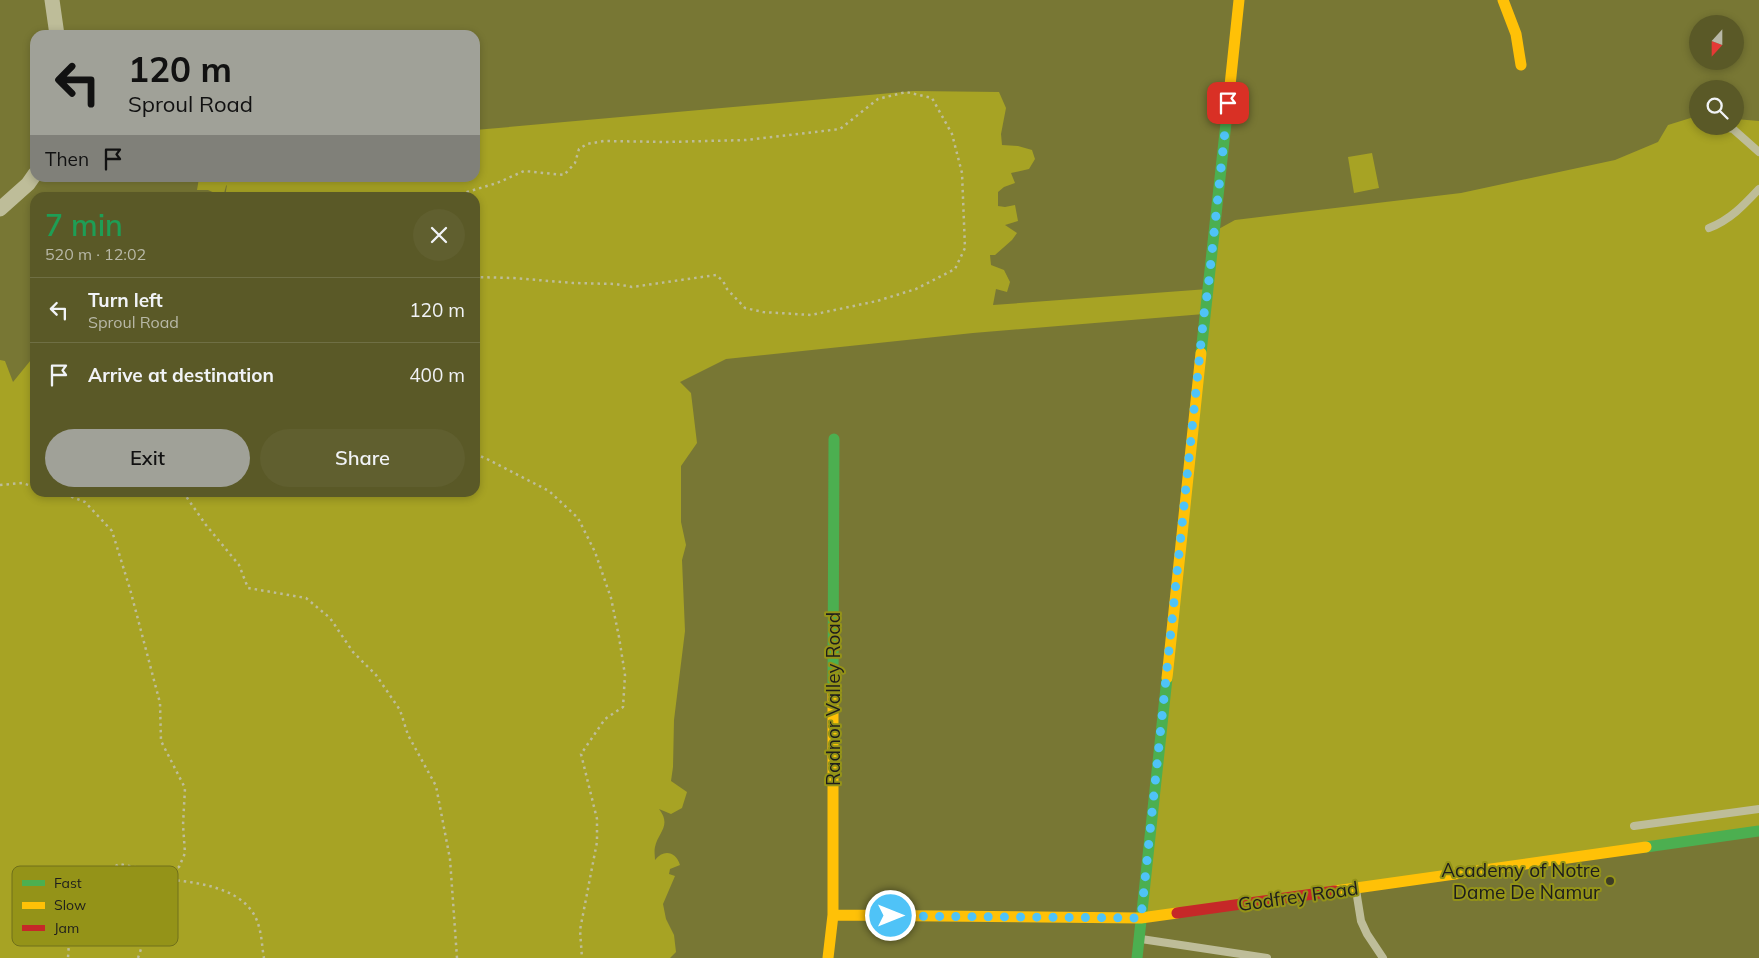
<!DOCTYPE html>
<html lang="en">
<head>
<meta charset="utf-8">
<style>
	:root { --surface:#5a5927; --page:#605f2f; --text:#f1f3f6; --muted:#b8b8a7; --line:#6f6f44; --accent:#a0a198 }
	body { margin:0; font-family:Mulish,sans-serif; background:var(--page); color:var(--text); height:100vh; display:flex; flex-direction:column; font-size:19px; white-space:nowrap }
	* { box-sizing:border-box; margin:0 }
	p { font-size:16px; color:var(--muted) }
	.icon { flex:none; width:28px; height:28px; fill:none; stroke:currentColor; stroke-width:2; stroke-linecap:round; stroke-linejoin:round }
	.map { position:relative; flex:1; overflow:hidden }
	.details { position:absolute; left:30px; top:192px; width:450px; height:305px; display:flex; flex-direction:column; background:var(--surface); border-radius:15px; box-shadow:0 2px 8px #0003 }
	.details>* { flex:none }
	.top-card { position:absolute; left:30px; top:30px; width:450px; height:152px; border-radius:15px; box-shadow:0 2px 8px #0003; background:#a0a198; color:#111; overflow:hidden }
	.needle { width:32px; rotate:201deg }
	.tools { position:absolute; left:1689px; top:15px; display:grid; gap:10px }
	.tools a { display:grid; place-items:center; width:55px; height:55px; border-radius:50%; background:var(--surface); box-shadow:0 2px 8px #0003; font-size:25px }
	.pin { position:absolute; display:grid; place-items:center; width:42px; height:42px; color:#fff; margin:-21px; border-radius:10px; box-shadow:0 2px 8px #0006 }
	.me { position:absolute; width:55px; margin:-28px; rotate:90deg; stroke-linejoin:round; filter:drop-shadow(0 0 4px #0008) }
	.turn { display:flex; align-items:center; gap:18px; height:105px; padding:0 15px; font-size:22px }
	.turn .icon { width:65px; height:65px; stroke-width:2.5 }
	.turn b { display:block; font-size:35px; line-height:42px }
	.then { display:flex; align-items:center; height:48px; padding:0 15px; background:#0003; gap:10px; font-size:19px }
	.round { display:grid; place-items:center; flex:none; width:52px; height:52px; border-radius:26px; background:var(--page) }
	.overview { display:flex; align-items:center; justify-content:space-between; height:85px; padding:0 15px }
	h1 { font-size:30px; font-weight:600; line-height:38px; color:#1e9e55 }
	.primary-button { display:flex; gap:10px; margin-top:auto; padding:10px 15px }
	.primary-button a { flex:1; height:58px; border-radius:30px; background:var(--accent); color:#111; font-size:20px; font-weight:600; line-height:58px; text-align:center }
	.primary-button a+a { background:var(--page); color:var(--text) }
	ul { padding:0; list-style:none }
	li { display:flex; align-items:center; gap:15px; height:65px; padding:0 15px; border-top:1px solid var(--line) }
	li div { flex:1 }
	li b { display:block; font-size:19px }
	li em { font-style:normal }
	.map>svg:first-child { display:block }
	.green { fill:#a7a324 }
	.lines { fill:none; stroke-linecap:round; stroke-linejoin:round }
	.path { stroke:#bebd99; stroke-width:2.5; stroke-dasharray:2.5 4; stroke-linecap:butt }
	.lane { stroke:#bebd99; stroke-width:8 }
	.street { stroke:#bebd99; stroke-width:15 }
	.fast { stroke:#4caf50; stroke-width:11 }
	.slow { stroke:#ffc107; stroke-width:11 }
	.jam { stroke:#c62828; stroke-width:11 }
	.route { stroke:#4fc3f7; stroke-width:9; stroke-dasharray:0 16.2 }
	.poi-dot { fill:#3d3c25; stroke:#949318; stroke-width:2 }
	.labels { text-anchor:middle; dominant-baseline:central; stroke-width:4; stroke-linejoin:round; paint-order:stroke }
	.street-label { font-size:19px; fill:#1d1d1d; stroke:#949318 }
	.poi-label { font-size:19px; fill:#1d1d1d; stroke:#949318; text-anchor:end }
	.key { fill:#949318; stroke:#70701a; stroke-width:1 }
	.key-label { font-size:14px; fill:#1d1d1d }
</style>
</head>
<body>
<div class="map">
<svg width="1759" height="958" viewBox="0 0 1759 958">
	<rect width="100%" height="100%" fill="#787734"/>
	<path class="green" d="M 914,91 L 999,92 L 1006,108 L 1001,134 L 1002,145 L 1018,146 L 1032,150 L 1035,159 L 1029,169 L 1011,173 L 1015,183 L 1004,187 L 998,192 L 998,206 L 1005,207 L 1015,205 L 1018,221 L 1005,225 L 1017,233 L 1012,240 L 995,255 L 990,255 L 991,265 L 1004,270 L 1010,282 L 1007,292 L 996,289 L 993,305 L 1208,289 L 1215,231 L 1235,220 L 1461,193 L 1615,160 L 1658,142 L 1668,125 L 1697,116 L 1698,126 L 1735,126 L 1735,119 L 1759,121 L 1759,831 L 1141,918 L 1204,314 L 973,333 L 726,359 L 680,382 L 691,393 L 697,443 L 681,466 L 681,522 L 686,545 L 682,560 L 685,631 L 674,720 L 673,767 L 671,781 L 687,792 L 682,808 L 671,814 L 659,809 C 672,826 658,832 655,847 C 654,851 655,856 655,860 C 663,849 676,851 680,865 L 670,869 L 669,874 L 675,876 L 663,904 L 666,919 L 674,935 L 676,952 L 670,958 L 0,958 L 0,360 L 5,361 L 13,382 L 35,355 L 35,492 L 475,492 L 475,198 L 225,197 L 227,185 L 226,186 L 223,197 L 218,197 L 217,194 L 208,190 L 197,190 L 199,178 L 475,178 L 475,130 Z
		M 1372,153 L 1379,188 L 1354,193 L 1348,157 Z"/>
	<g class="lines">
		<path class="path" d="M 455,198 L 467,192 L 497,183 L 524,171 L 564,175 L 575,163 L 579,149 L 587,144 L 604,141 L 667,142 L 746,140 L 840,129 L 878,99 L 906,92 L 932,98 L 952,134 L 962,173 L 965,248 L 955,269 L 916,289 L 877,301 L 811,315 L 763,312 L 745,308 L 727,289 L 723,281 L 716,275 L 632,287 L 616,284 L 573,283 L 514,278 L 475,277
			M 475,454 L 487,459 L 549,491 L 578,518 L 595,552 L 611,598 L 619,637 L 625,675 L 623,707 L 605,719 L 581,754 L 597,819 L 597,842 L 580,930 L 582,958
			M 0,485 L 22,483 L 35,487
			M 59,492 L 85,502 L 112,531 L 130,589 L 160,703 L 161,741 L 185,788 L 183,825 L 185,853 L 179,867 L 167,873 L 119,864 L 94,880 L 71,911 L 68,958
			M 183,492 L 206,525 L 239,565 L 248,588 L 306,598 L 330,618 L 353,652 L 376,675 L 400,710 L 408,735 L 436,786 L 450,859 L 457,958
			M 138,958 L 155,907 L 172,880 C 204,883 250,890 259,927 C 262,937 262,948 264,958"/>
		<path class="lane" d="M 1721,126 L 1733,129 L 1759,152
			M 1709,228 C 1730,220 1744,205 1759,189
			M 1634,826 L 1759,809
			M 1356,890 L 1361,921 L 1367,934 L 1383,958
			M 1141,939 L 1267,958"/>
		<path class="street" d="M 52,0 L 57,35
			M 0,209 L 28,184 L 35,174"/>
		<path class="fast" d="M 1201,353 L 1229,95
			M 833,691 L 834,439
			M 1646,847 L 1759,831
			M 1137,958 L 1167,678"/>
		<path class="slow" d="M 1503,0 L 1516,34 L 1521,65
			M 1229,95 L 1239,0
			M 1167,678 L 1201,353
			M 1335,891 L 1646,847
			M 833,915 L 1141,918 L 1177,913
			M 828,958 L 833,915 L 833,691"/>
		<path class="jam" d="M 1177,913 L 1335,891"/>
	</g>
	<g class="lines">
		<path class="route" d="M 891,916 L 1141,918 L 1204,314 L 1208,289 L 1228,103"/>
	</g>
	<circle class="poi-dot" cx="1610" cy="881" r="5"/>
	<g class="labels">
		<g class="street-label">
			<text transform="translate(833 699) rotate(-90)">Radnor Valley Road</text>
			<text transform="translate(1298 896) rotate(-8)">Godfrey Road</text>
		</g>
		<g class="poi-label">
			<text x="1600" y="870">Academy of Notre<tspan x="1600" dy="22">Dame De Namur</tspan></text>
		</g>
	</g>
	<rect x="12" y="866" width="166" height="80" rx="8" class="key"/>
	<rect x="22" y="880" width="23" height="6" fill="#4caf50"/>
	<rect x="22" y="902" width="23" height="7" fill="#ffc107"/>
	<rect x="22" y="925" width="23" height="6" fill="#c62828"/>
	<g class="key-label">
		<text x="54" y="888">Fast</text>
		<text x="54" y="910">Slow</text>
		<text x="54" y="933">Jam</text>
	</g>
</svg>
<div class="tools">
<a><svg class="needle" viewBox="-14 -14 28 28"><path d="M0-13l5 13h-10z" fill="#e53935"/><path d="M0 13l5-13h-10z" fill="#b8b8a7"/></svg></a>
<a><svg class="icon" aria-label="search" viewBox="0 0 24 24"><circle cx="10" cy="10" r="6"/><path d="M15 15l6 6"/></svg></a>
</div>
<div class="pin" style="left:1228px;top:103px;background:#d93025"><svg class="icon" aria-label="arrive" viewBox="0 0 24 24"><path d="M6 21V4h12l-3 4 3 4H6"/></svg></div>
<svg class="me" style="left:891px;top:916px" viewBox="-20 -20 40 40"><circle r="17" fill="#4fc3f7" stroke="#fff" stroke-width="3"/><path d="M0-11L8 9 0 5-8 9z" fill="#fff"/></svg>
<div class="top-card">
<div class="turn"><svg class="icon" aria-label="left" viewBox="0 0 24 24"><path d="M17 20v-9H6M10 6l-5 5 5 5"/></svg><div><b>120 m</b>Sproul Road</div></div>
<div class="then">Then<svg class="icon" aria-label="arrive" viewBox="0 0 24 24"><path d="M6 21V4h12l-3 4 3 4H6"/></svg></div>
</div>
<section class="details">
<div class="overview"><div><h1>7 min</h1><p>520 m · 12:02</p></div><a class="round"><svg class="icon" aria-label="close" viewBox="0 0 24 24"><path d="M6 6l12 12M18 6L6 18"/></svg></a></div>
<ul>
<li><svg class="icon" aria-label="left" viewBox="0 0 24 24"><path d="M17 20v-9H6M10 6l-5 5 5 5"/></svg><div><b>Turn left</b><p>Sproul Road</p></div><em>120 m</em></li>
<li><svg class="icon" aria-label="arrive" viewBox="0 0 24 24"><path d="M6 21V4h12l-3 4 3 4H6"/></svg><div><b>Arrive at destination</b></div><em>400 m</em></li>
</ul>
<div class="primary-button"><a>Exit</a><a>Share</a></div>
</section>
</div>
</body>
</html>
